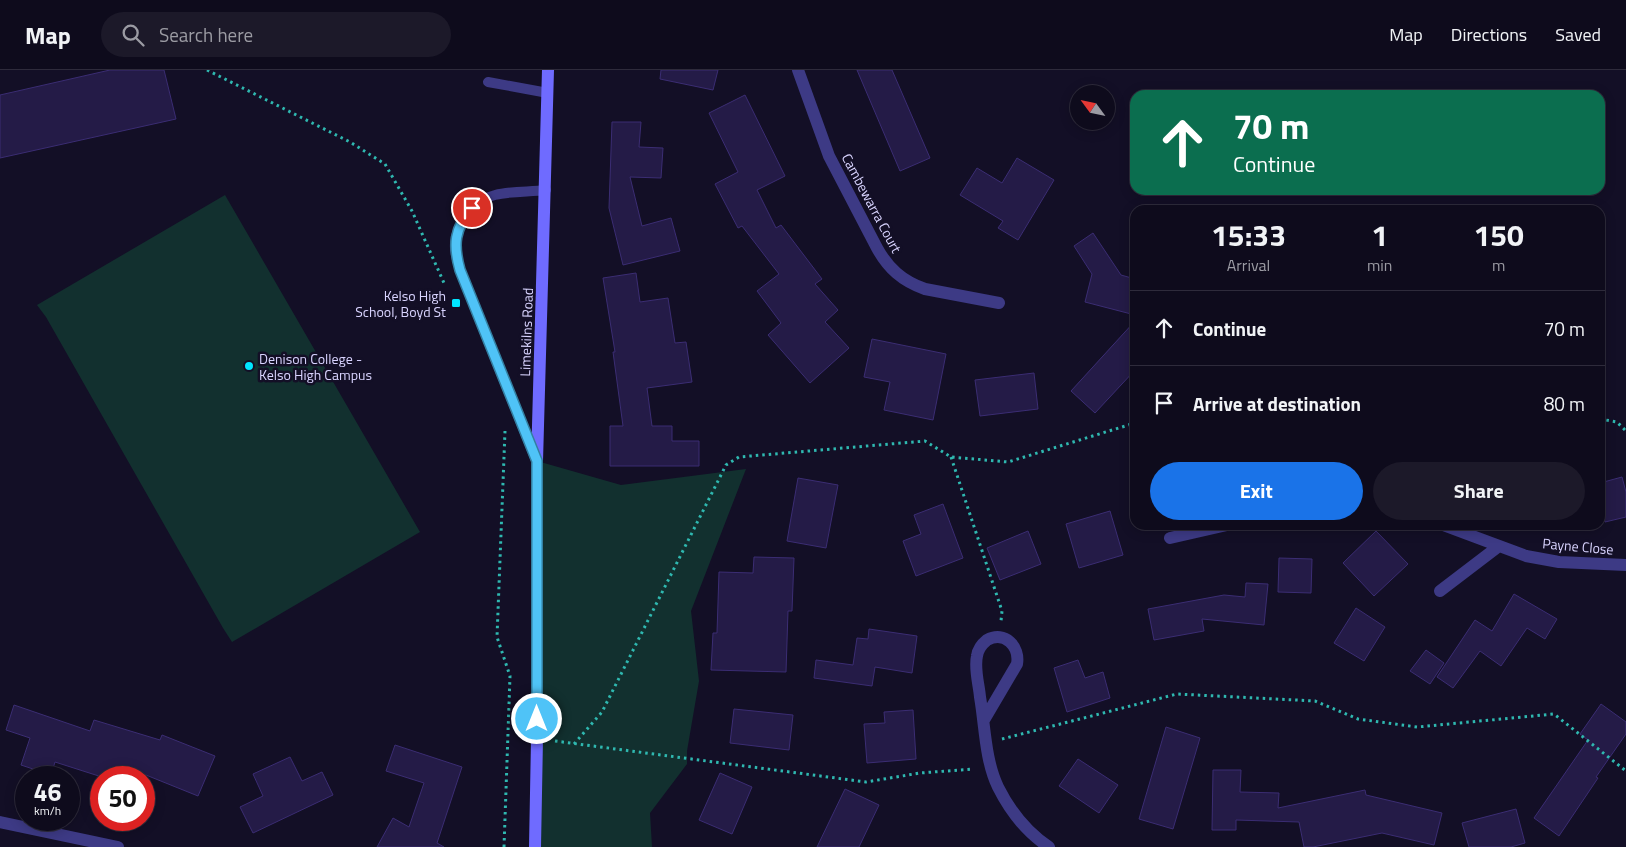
<!DOCTYPE html>
<html lang="en">
<head>
<meta charset="utf-8">
<style>
	:root { --surface:#0e0b1c; --page:#1c1929; --text:#f1f3f6; --muted:#9b9ba3; --line:#2e2b3b; --accent:#1a73e8 }
	body { margin:0; font-family:"Titillium Web",sans-serif; background:var(--page); color:var(--text); height:100vh; display:flex; flex-direction:column; font-size:19px; white-space:nowrap }
	* { box-sizing:border-box; margin:0 }
	p { font-size:16px; color:var(--muted) }
	.icon { flex:none; width:28px; height:28px; fill:none; stroke:currentColor; stroke-width:2; stroke-linecap:round; stroke-linejoin:round }
	.map { position:relative; flex:1; overflow:hidden }
	.sheet { position:absolute; left:1130px; top:135px; width:475px; height:325px; display:flex; flex-direction:column; background:var(--surface); border-radius:15px; box-shadow:0 2px 12px #0003,0 0 0 1px var(--line) }
	.sheet>* { flex:none }
	.banner { position:absolute; left:1130px; top:20px; width:475px; height:105px; border-radius:15px; box-shadow:0 2px 12px #0003,0 0 0 1px var(--line); background:#0b6e4f; color:#fff; overflow:hidden }
	.needle { width:32px; rotate:303deg }
	.fabs { position:absolute; left:1070px; top:15px; display:grid; gap:10px }
	.fabs a { display:grid; place-items:center; width:45px; height:45px; border-radius:50%; background:var(--surface); box-shadow:0 2px 12px #0003,0 0 0 1px var(--line); font-size:25px }
	.speed { position:absolute; left:15px; top:696px; display:flex; gap:10px; font-size:25px; font-weight:700; text-align:center }
	.speed>* { display:grid; place-content:center; width:65px; height:65px; border-radius:50%; background:var(--surface); box-shadow:0 2px 12px #0003,0 0 0 1px var(--line); line-height:1 }
	.speed small { font-size:12px; font-weight:400 }
	.speed .limit { border:8px solid #d22; background:#fff; color:#111 }
	.pin { position:absolute; display:grid; place-items:center; width:42px; height:42px; color:#fff; margin:-21px; border:2px solid #fff; border-radius:50%; box-shadow:0 1px 5px #0007 }
	.me { position:absolute; width:55px; margin:-28px; rotate:0deg; stroke-linejoin:round; filter:drop-shadow(0 0 4px #0008) }
	.turn { display:flex; align-items:center; gap:18px; height:105px; padding:0 20px; font-size:22px }
	.turn .icon { width:65px; height:65px; stroke-width:2.5 }
	.turn b { display:block; font-size:35px; line-height:42px }
	.eta { display:flex; justify-content:space-evenly; align-items:center; height:85px; text-align:center }
	.eta b { font-size:30px; font-weight:700; line-height:35px }
	.primary-button { display:flex; gap:10px; margin-top:auto; padding:10px 20px }
	.primary-button a { flex:1; height:58px; border-radius:30px; background:var(--accent); color:#fff; font-size:20px; font-weight:700; line-height:58px; text-align:center }
	.primary-button a+a { background:var(--page); color:var(--text) }
	ul { padding:0; list-style:none }
	li { display:flex; align-items:center; gap:15px; height:75px; padding:0 20px; border-top:1px solid var(--line) }
	li div { flex:1 }
	li b { display:block; font-size:19px }
	li em { font-style:normal }
	header { display:flex; align-items:center; gap:30px; box-sizing:border-box; height:70px; padding:0 25px; background:var(--surface); border-bottom:1px solid var(--line) }
	header strong { font-size:24px }
	nav { display:flex; gap:28px; margin-inline-start:auto; font-size:18px }
	.search { width:350px; height:45px; background:var(--page); display:flex; align-items:center; gap:12px; box-sizing:border-box; padding:0 18px; border-radius:28px; color:var(--muted); font-size:19px }
	.map>svg:first-child { display:block }
	.green { fill:#12302f }
	.building { fill:#241b47; stroke:#3b2d73 }
	.lines { fill:none; stroke-linecap:round; stroke-linejoin:round }
	.path { stroke:#2fb8b0; stroke-width:3; stroke-dasharray:2.5 4; stroke-linecap:butt }
	.lane { stroke:#3d3a85; stroke-width:10 }
	.street { stroke:#3d3a85; stroke-width:12 }
	.secondary { stroke:#6f6bff; stroke-width:12 }
	.route-casing { stroke:#337fa1; stroke-width:12 }
	.route { stroke:#4fc3f7; stroke-width:9 }
	.poi-dot { fill:#00e5ff; stroke:#130f26; stroke-width:2 }
	.labels { text-anchor:middle; dominant-baseline:central; stroke-width:5; stroke-linejoin:round; paint-order:stroke }
	.street-label { font-size:14px; fill:#d9d4ff; stroke:#130f26 }
	.poi-label { font-size:14px; fill:#d9d4ff; stroke:#130f26; text-anchor:end }
</style>
</head>
<body>
<header>
<strong>Map</strong>
<div class="search"><svg class="icon" aria-label="search" viewBox="0 0 24 24"><circle cx="10" cy="10" r="6"/><path d="M15 15l6 6"/></svg>Search here</div>
<nav><a>Map</a><a>Directions</a><a>Saved</a></nav>
</header>
<div class="map">
<svg width="1626" height="777" viewBox="0 0 1626 777">
	<rect width="100%" height="100%" fill="#130f26"/>
	<path class="green" d="M 225,125 L 420,462 L 232,572 L 223,558 L 46,247 L 37,235 Z
		M 537,391 L 621,415 L 746,399 L 691,541 L 699,611 L 687,681 L 687,694 L 650,743 L 652,777 L 537,777 Z"/>
	<path class="building" d="M 110,0 L 164,0 L 176,49 L 0,88 L 0,25 Z
		M 661,0 L 718,0 L 713,20 L 660,9 Z
		M 857,0 L 892,0 L 930,88 L 900,101 Z
		M 745,25 L 785,106 L 757,120 L 776,158 L 781,155 L 822,209 L 815,214 L 838,240 L 825,252 L 849,278 L 810,313 L 768,265 L 781,253 L 757,221 L 779,204 L 742,156 L 738,158 L 715,114 L 738,102 L 709,43 Z
		M 612,52 L 641,52 L 639,77 L 663,78 L 661,108 L 630,107 L 642,156 L 671,148 L 680,181 L 623,195 L 609,138 Z
		M 1017,88 L 1054,110 L 1018,170 L 998,158 L 1003,151 L 960,125 L 977,98 L 1002,113 Z
		M 1093,163 L 1121,205 L 1135,209 L 1135,245 L 1085,232 L 1092,204 L 1074,176 Z
		M 636,203 L 640,232 L 668,228 L 675,273 L 686,272 L 692,312 L 647,318 L 652,356 L 672,356 L 672,371 L 699,371 L 699,396 L 610,396 L 610,356 L 623,356 L 613,282 L 615,282 L 603,208 Z
		M 1135,251 L 1135,300 L 1095,343 L 1071,321 Z
		M 872,269 L 946,284 L 933,350 L 884,340 L 890,312 L 864,307 Z
		M 1034,303 L 1038,339 L 980,346 L 975,310 Z
		M 1622,407 L 1626,422 L 1626,447 L 1605,452 L 1600,432 L 1600,413 Z
		M 798,408 L 838,415 L 826,478 L 787,471 Z
		M 943,434 L 963,488 L 916,506 L 903,471 L 921,464 L 914,445 Z
		M 1110,441 L 1123,485 L 1079,498 L 1066,454 Z
		M 1028,461 L 1041,494 L 1000,510 L 987,478 Z
		M 1376,461 L 1408,494 L 1374,526 L 1343,493 Z
		M 754,487 L 794,488 L 792,541 L 788,541 L 786,602 L 711,600 L 713,563 L 717,563 L 719,502 L 753,503 Z
		M 1279,488 L 1312,489 L 1311,523 L 1278,522 Z
		M 1246,513 L 1268,514 L 1264,555 L 1202,549 L 1204,561 L 1154,570 L 1148,539 L 1224,525 L 1245,527 Z
		M 1514,524 L 1557,549 L 1545,569 L 1527,558 L 1501,596 L 1480,581 L 1453,618 L 1437,607 L 1475,550 L 1492,561 Z
		M 1356,538 L 1385,557 L 1364,591 L 1334,573 Z
		M 869,559 L 917,566 L 912,603 L 875,597 L 872,616 L 814,608 L 816,590 L 853,595 L 857,568 L 868,569 Z
		M 1426,580 L 1444,593 L 1430,614 L 1410,601 Z
		M 1078,590 L 1085,608 L 1103,602 L 1110,628 L 1067,642 L 1054,598 Z
		M 1601,634 L 1626,652 L 1626,664 L 1596,707 L 1598,708 L 1559,766 L 1534,748 L 1588,670 L 1580,664 Z
		M 14,635 L 90,661 L 94,650 L 160,670 L 162,665 L 215,686 L 198,726 L 136,701 L 134,708 L 105,708 L 55,692 L 51,705 L 21,695 L 30,668 L 6,660 Z
		M 734,639 L 793,645 L 789,680 L 730,673 Z
		M 913,640 L 916,689 L 867,693 L 864,654 L 885,653 L 884,642 Z
		M 1166,657 L 1200,668 L 1173,759 L 1139,749 Z
		M 395,675 L 462,697 L 437,773 L 444,777 L 377,777 L 393,748 L 409,757 L 424,713 L 386,701 Z
		M 290,687 L 302,711 L 322,702 L 333,725 L 253,763 L 240,737 L 263,726 L 253,704 Z
		M 1078,689 L 1118,715 L 1099,743 L 1059,716 Z
		M 1213,700 L 1241,700 L 1240,722 L 1279,723 L 1278,738 L 1365,720 L 1366,725 L 1442,743 L 1434,775 L 1382,763 L 1313,777 L 1304,777 L 1299,752 L 1236,750 L 1236,760 L 1212,760 Z
		M 720,703 L 752,717 L 732,764 L 699,750 Z
		M 845,719 L 879,735 L 859,777 L 817,777 Z
		M 1516,739 L 1525,773 L 1511,777 L 1469,777 L 1462,753 Z"/>
	<g class="lines">
		<path class="path" d="M 207,0 L 350,72 L 385,94 L 412,141 L 444,213
			M 1600,349 L 1617,352 L 1626,361
			M 951,387 L 1002,541 L 1001,551
			M 1002,669 L 1177,624 L 1315,631 L 1358,649 L 1417,657 L 1554,644 L 1626,701
			M 555,671 L 866,712 L 920,703 L 973,699
			M 574,674 L 602,642 L 726,395 L 739,387 L 925,371 L 951,387 L 1008,392 L 1135,353
			M 504,777 L 510,606 L 497,567 L 505,361"/>
		<path class="lane" d="M 488,12 L 548,23
			M 535,388 L 460,201 C 458,192 454,183 455,174 C 456,152 474,130 495,125 C 511,121 529,122 546,120"/>
		<path class="street" d="M 798,0 L 829,86 L 877,178 C 888,198 902,211 925,219 L 999,233
			M 1443,455 L 1526,486 L 1559,492 L 1626,495
			M 1170,468 L 1227,455
			M 1440,521 L 1499,476
			M 984,650 L 1017,594 C 1020,577 1005,560 987,570 C 982,574 978,579 977,586 C 974,599 979,614 980,627 C 985,656 985,690 998,717 C 1010,741 1026,762 1049,777
			M 0,752 L 118,777"/>
		<path class="secondary" d="M 535,777 L 537,669 L 537,391 L 548,0"/>
	</g>
	<g class="lines">
		<g class="route-casing">
			<path id="route" d="M 472,138 C 454,159 453,175 460,200 L 537,391 L 537,649"/>
		</g>
		<use href="#route" class="route"/>
	</g>
	<g class="poi-dot">
		<rect x="451" y="228" width="10" height="10" rx="2.5"/>
		<circle cx="249" cy="296" r="5"/>
	</g>
	<g class="labels">
		<g class="street-label">
			<text transform="translate(872 133) rotate(62)">Cambewarra Court</text>
			<text transform="translate(526 262) rotate(-88)">Limekilns Road</text>
			<text transform="translate(1578 476) rotate(5)">Payne Close</text>
		</g>
		<g class="poi-label">
			<text x="446" y="225">Kelso High<tspan x="446" dy="16">School, Boyd St</tspan></text>
			<text x="259" y="288" text-anchor="start">Denison College -<tspan x="259" dy="16">Kelso High Campus</tspan></text>
		</g>
	</g>
</svg>
<div class="fabs">
<a><svg class="needle" viewBox="-14 -14 28 28"><path d="M0-13l5 13h-10z" fill="#e53935"/><path d="M0 13l5-13h-10z" fill="#9b9ba3"/></svg></a>
</div>
<div class="speed"><div>46<small>km/h</small></div><div class="limit">50</div></div>
<div class="pin" style="left:472px;top:138px;background:#d93025"><svg class="icon" aria-label="arrive" viewBox="0 0 24 24"><path d="M6 21V4h12l-3 4 3 4H6"/></svg></div>
<svg class="me" style="left:537px;top:649px" viewBox="-20 -20 40 40"><circle r="17" fill="#4fc3f7" stroke="#fff" stroke-width="3"/><path d="M0-11L8 9 0 5-8 9z" fill="#fff"/></svg>
<div class="banner">
<div class="turn"><svg class="icon" aria-label="ahead" viewBox="0 0 24 24"><path d="M12 20V5M6 11l6-6 6 6"/></svg><div><b>70 m</b>Continue</div></div>
</div>
<section class="sheet">
<div class="eta">
<div><b>15:33</b><p>Arrival</p></div>
<div><b>1</b><p>min</p></div>
<div><b>150</b><p>m</p></div>
</div>
<ul>
<li><svg class="icon" aria-label="ahead" viewBox="0 0 24 24"><path d="M12 20V5M6 11l6-6 6 6"/></svg><div><b>Continue</b></div><em>70 m</em></li>
<li><svg class="icon" aria-label="arrive" viewBox="0 0 24 24"><path d="M6 21V4h12l-3 4 3 4H6"/></svg><div><b>Arrive at destination</b></div><em>80 m</em></li>
</ul>
<div class="primary-button"><a>Exit</a><a>Share</a></div>
</section>
</div>
</body>
</html>
